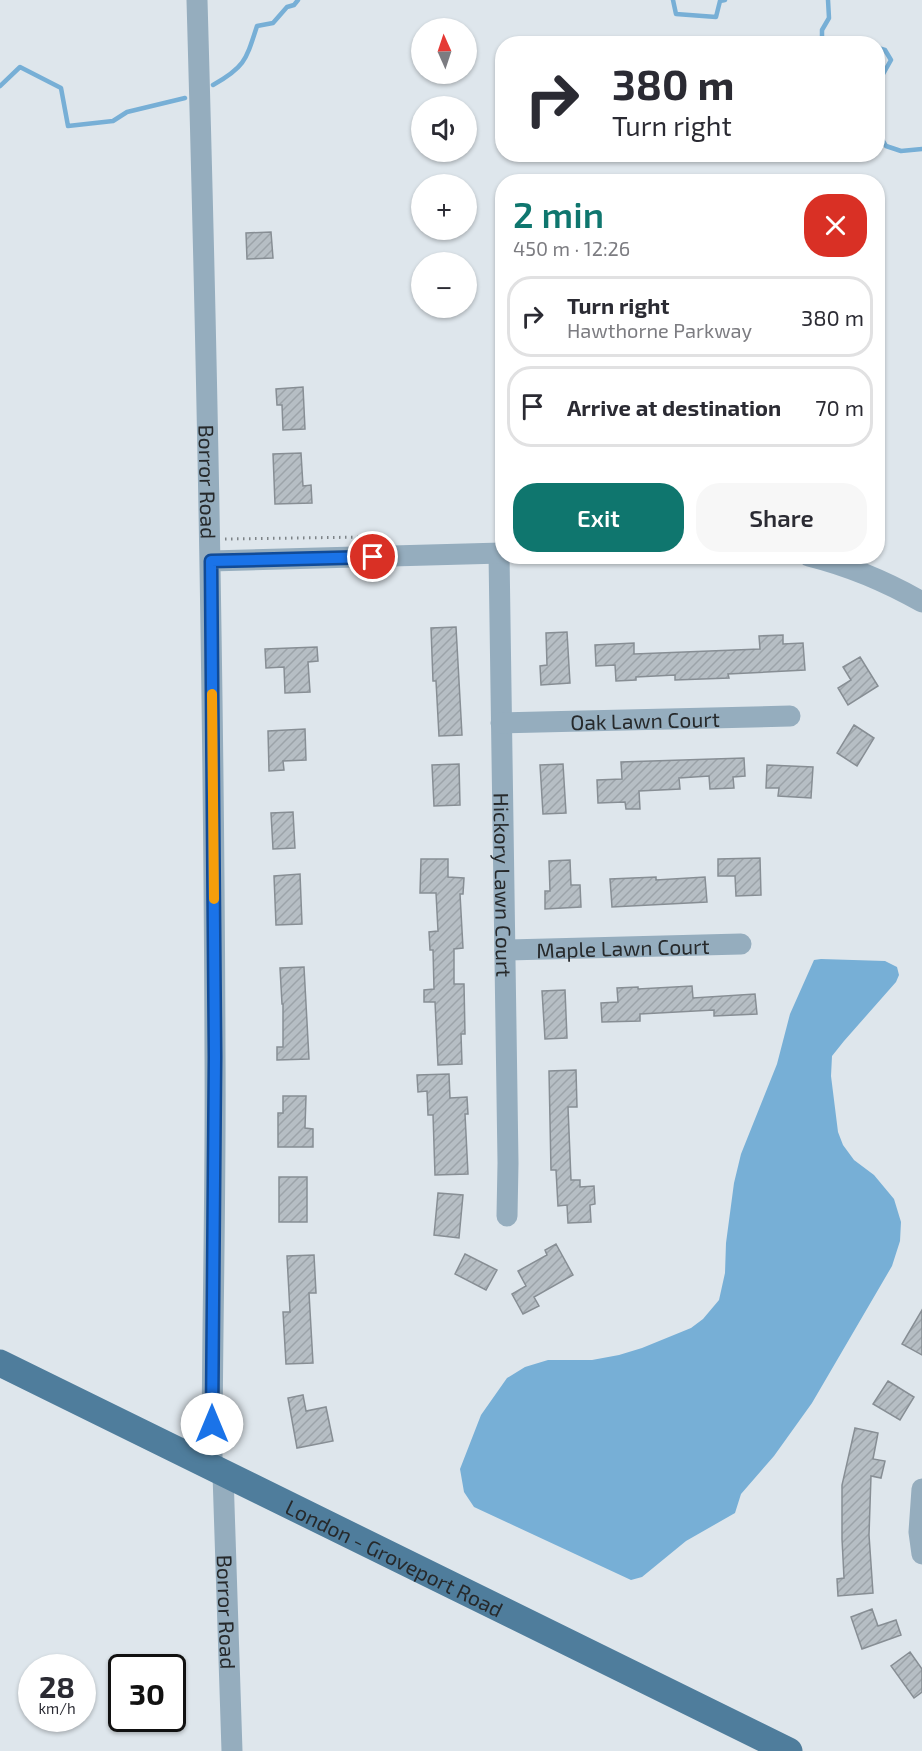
<!DOCTYPE html>
<html lang="en">
<head>
<meta charset="utf-8">
<style>
	:root { --surface:#fff; --page:#f7f7f7; --text:#2b2b33; --muted:#7c7c81; --line:#e1e1e2; --accent:#0f766e }
	body { margin:0; font-family:"Exo 2",sans-serif; background:var(--page); color:var(--text); height:100vh; display:flex; flex-direction:column; font-size:22px; white-space:nowrap }
	* { box-sizing:border-box; margin:0 }
	p { font-size:20px; color:var(--muted) }
	.icon { flex:none; width:33px; height:33px; fill:none; stroke:currentColor; stroke-width:2; stroke-linecap:round; stroke-linejoin:round }
	.map { position:relative; flex:1; overflow:hidden }
	.panel { position:absolute; left:495px; top:174px; width:390px; height:390px; display:flex; flex-direction:column; background:var(--surface); border-radius:24px; box-shadow:0 2px 4px #0004 }
	.panel>* { flex:none }
	.guide { position:absolute; left:495px; top:36px; width:390px; height:126px; border-radius:24px; box-shadow:0 2px 4px #0004; background:#fff; color:var(--text); overflow:hidden }
	.needle { width:39px; rotate:357deg }
	.tools { position:absolute; left:411px; top:18px; display:grid; gap:12px }
	.tools a { display:grid; place-items:center; width:66px; height:66px; border-radius:50%; background:var(--surface); box-shadow:0 2px 4px #0004; font-size:30px }
	.speed { position:absolute; left:18px; top:1654px; display:flex; gap:12px; font-size:30px; font-weight:700; text-align:center }
	.speed>* { display:grid; place-content:center; width:78px; height:78px; border-radius:50%; background:var(--surface); box-shadow:0 2px 4px #0004; line-height:1 }
	.speed small { font-size:15px; font-weight:400 }
	.speed .limit { border:3px solid #111; border-radius:9px; background:#fff; color:#111 }
	.pin { position:absolute; display:grid; place-items:center; width:51px; height:51px; color:#fff; margin:-26px; border:3px solid #fff; border-radius:50%; box-shadow:0 2px 6px #0007 }
	.me { position:absolute; width:66px; margin:-33px; rotate:0deg; stroke-linejoin:round; filter:drop-shadow(0 0 4px #0008) }
	.turn { display:flex; align-items:center; gap:21px; height:126px; padding:0 18px; font-size:27px }
	.turn .icon { width:78px; height:78px; stroke-width:2.5 }
	.turn b { display:block; font-size:42px; line-height:51px }
	.round { display:grid; place-items:center; flex:none; width:63px; height:63px; border-radius:24px; background:var(--page) }
	.headline { display:flex; align-items:center; justify-content:space-between; height:102px; padding:0 18px }
	h1 { font-size:36px; font-weight:600; line-height:45px; color:var(--accent) }
	.cta { display:flex; gap:12px; margin-top:auto; padding:12px 18px }
	.cta a { flex:1; height:69px; border-radius:24px; background:var(--accent); color:#fff; font-size:24px; font-weight:600; line-height:69px; text-align:center }
	.cta a+a { background:var(--page); color:var(--text) }
	ul { padding:0; list-style:none }
	li { display:flex; align-items:center; gap:18px; height:81px; margin:0 12px 9px; padding:0 6px; border:3px solid var(--line); border-radius:24px }
	li div { flex:1 }
	li b { display:block; font-size:22px }
	li em { font-style:normal }
	.map>svg:first-child { display:block }
	.water { fill:#77afd6 }
	.lines { fill:none; stroke-linecap:round; stroke-linejoin:round }
	.stream { stroke:#77afd6; stroke-width:4.5 }
	.building { fill:url(#building-hatch); stroke:#878e94; stroke-width:1.5 }
	.path { stroke:#7d8387; stroke-width:3; stroke-dasharray:1.5 4.5; stroke-linecap:butt }
	.minor { stroke:#95adbe; stroke-width:21 }
	.major { stroke:#4f7d9c; stroke-width:27 }
	.route-casing { stroke:#114b97; stroke-width:15 }
	.route { stroke:#1a73e8; stroke-width:10 }
	.slow { stroke:#f59e0b; stroke-width:10 }
	.labels { text-anchor:middle; dominant-baseline:central; stroke-width:5; stroke-linejoin:round; paint-order:stroke }
	.street-label { font-size:21px; fill:#26292b; stroke:#ebf3f9 }
</style>
</head>
<body>
<div class="map">
<svg width="922" height="1751" viewBox="0 0 922 1751">
	<defs>
		<pattern id="building-hatch" width="6" height="6" patternUnits="userSpaceOnUse" patternTransform="scale(1.5)"><rect width="6" height="6" fill="#b6bec4"/><path d="M-1 1l2-2M0 6l6-6M5 7l2-2" fill="none" stroke="#9ca3a9"/></pattern>
	</defs>
	<rect width="100%" height="100%" fill="#dee6ec"/>
	<path class="water" d="M 821,959 L 885,961 L 897,967 L 899,975 L 896,982 L 844,1041 L 832,1056 L 831,1076 L 838,1132 L 843,1145 L 854,1160 L 874,1175 L 894,1199 L 901,1222 L 900,1241 L 892,1266 L 812,1403 L 774,1456 L 741,1494 L 735,1513 L 686,1541 L 642,1577 L 631,1580 L 474,1507 L 464,1492 L 460,1469 L 481,1415 L 507,1378 L 525,1367 L 548,1360 L 592,1360 L 619,1355 L 642,1348 L 691,1328 L 703,1319 L 719,1300 L 725,1273 L 726,1243 L 734,1183 L 741,1154 L 777,1064 L 790,1014 L 814,960 Z"/>
	<g class="lines">
		<path class="stream" d="M 673,0 L 676,14 L 716,17 L 720,1 L 725,0
			M 822,44 L 822,30 L 829,18 L 828,0
			M 878,48 L 885,50 L 891,60 L 878,83
			M 213,85 C 245,67 246,60 257,26 L 273,23 L 287,7 L 294,5 L 298,0
			M 0,86 L 20,67 L 61,88 L 68,126 L 113,121 L 127,112 L 185,98
			M 878,133 L 886,146 L 901,151 L 922,149"/>
	</g>
	<path class="building" d="M 271,232 L 273,258 L 247,259 L 246,233 Z
		M 303,387 L 305,429 L 283,430 L 282,405 L 277,405 L 276,389 Z
		M 301,453 L 303,486 L 311,485 L 312,503 L 275,504 L 273,454 Z
		M 456,627 L 462,735 L 439,736 L 436,681 L 433,681 L 431,628 Z
		M 567,632 L 570,683 L 541,685 L 540,666 L 547,665 L 546,633 Z
		M 783,635 L 783,644 L 803,643 L 805,670 L 728,674 L 729,678 L 675,680 L 675,675 L 636,677 L 636,680 L 616,681 L 615,665 L 596,666 L 595,645 L 634,643 L 634,654 L 760,649 L 759,636 Z
		M 317,647 L 318,661 L 308,662 L 310,692 L 285,693 L 284,667 L 266,668 L 265,649 Z
		M 860,657 L 878,686 L 848,705 L 838,688 L 851,680 L 843,667 Z
		M 854,725 L 874,738 L 857,766 L 837,753 Z
		M 305,729 L 306,760 L 283,761 L 284,770 L 269,771 L 268,731 Z
		M 744,758 L 745,776 L 733,777 L 734,788 L 710,789 L 709,776 L 679,778 L 680,789 L 639,791 L 640,809 L 626,809 L 625,802 L 598,803 L 597,780 L 622,779 L 621,762 Z
		M 459,764 L 460,805 L 434,806 L 432,765 Z
		M 563,764 L 566,813 L 543,814 L 540,765 Z
		M 767,765 L 813,767 L 811,798 L 778,796 L 779,788 L 766,788 Z
		M 293,812 L 295,848 L 273,849 L 271,813 Z
		M 760,858 L 761,895 L 736,896 L 735,876 L 718,876 L 718,859 Z
		M 421,859 L 448,859 L 448,877 L 464,878 L 463,894 L 460,894 L 463,948 L 454,949 L 454,984 L 464,984 L 465,1034 L 461,1034 L 462,1064 L 438,1065 L 435,1002 L 424,1002 L 424,990 L 434,989 L 433,950 L 430,950 L 429,932 L 438,931 L 436,893 L 420,893 Z
		M 570,860 L 571,885 L 580,885 L 581,907 L 545,909 L 545,891 L 550,891 L 549,861 Z
		M 300,874 L 302,924 L 276,925 L 274,876 Z
		M 656,877 L 656,880 L 705,877 L 707,902 L 612,907 L 610,879 Z
		M 304,967 L 309,1059 L 277,1060 L 277,1047 L 283,1047 L 283,1004 L 282,1004 L 280,968 Z
		M 692,986 L 693,998 L 755,994 L 757,1014 L 714,1016 L 714,1010 L 640,1014 L 640,1021 L 602,1022 L 601,1003 L 618,1002 L 617,988 L 638,987 L 638,989 Z
		M 565,990 L 567,1038 L 545,1039 L 542,991 Z
		M 576,1070 L 577,1107 L 568,1107 L 571,1180 L 580,1180 L 580,1187 L 594,1186 L 595,1204 L 590,1205 L 591,1222 L 568,1223 L 567,1205 L 558,1206 L 556,1170 L 551,1170 L 549,1071 Z
		M 449,1074 L 450,1098 L 467,1097 L 468,1114 L 465,1114 L 468,1174 L 435,1175 L 433,1115 L 428,1115 L 427,1091 L 418,1092 L 417,1075 Z
		M 283,1096 L 306,1096 L 305,1128 L 313,1129 L 313,1147 L 278,1147 L 278,1113 L 283,1113 Z
		M 279,1177 L 307,1177 L 307,1222 L 279,1222 Z
		M 438,1193 L 463,1195 L 459,1238 L 434,1235 Z
		M 556,1244 L 573,1275 L 534,1297 L 539,1306 L 523,1314 L 512,1294 L 526,1286 L 518,1271 L 547,1255 L 545,1250 Z
		M 465,1254 L 497,1270 L 486,1290 L 455,1274 Z
		M 314,1255 L 316,1293 L 309,1293 L 313,1363 L 286,1364 L 283,1312 L 290,1312 L 287,1256 Z
		M 922,1310 L 922,1355 L 902,1344 Z
		M 888,1381 L 914,1397 L 900,1420 L 873,1404 Z
		M 303,1395 L 306,1411 L 326,1407 L 333,1441 L 297,1448 L 288,1398 Z
		M 855,1428 L 878,1433 L 873,1459 L 885,1461 L 881,1478 L 871,1476 L 869,1535 L 873,1593 L 838,1596 L 837,1579 L 844,1578 L 842,1539 L 842,1485 Z
		M 872,1609 L 878,1626 L 896,1620 L 901,1635 L 862,1649 L 851,1617 Z
		M 910,1652 L 922,1669 L 922,1692 L 914,1698 L 891,1666 Z"/>
	<g class="lines">
		<path class="path" d="M 225,539 L 366,537"/>
		<g class="minor">
			<path id="s1" d="M 197,0 C 207,352 214,703 215,1055 C 216,1193 212,1330 212,1468"/>
			<path id="s2" d="M 499,553 L 508,1163 L 507,1216"/>
			<path d="M 809,556 C 849,566 887,582 922,602"/>
			<path d="M 211,561 L 502,553"/>
			<path id="s3" d="M 501,723 L 790,716"/>
			<path id="s4" d="M 505,950 L 741,944"/>
			<path id="s5" d="M 223,1474 L 232,1751"/>
			<path d="M 922,1489 L 919,1532 L 922,1554"/>
		</g>
		<path class="major" id="s6" d="M 0,1363 L 789,1751"/>
	</g>
	<g class="lines">
		<g class="route-casing">
			<path id="route" d="M 212,1424 L 215,1057 L 211,561 L 373,557"/>
		</g>
		<use href="#route" class="route"/>
		<path class="slow" d="M 212,694 L 214,899"/>
	</g>
	<g class="labels">
		<g class="street-label">
			<text stroke="none"><textPath href="#s1" startOffset="482">Borror Road</textPath></text>
			<text stroke="none"><textPath href="#s3" startOffset="144">Oak Lawn Court</textPath></text>
			<text stroke="none"><textPath href="#s2" startOffset="332">Hickory Lawn Court</textPath></text>
			<text stroke="none"><textPath href="#s4" startOffset="118">Maple Lawn Court</textPath></text>
			<text stroke="none"><textPath href="#s6" startOffset="440">London - Groveport Road</textPath></text>
			<text stroke="none"><textPath href="#s5" startOffset="138">Borror Road</textPath></text>
		</g>
	</g>
</svg>
<div class="tools">
<a><svg class="needle" viewBox="-14 -14 28 28"><path d="M0-13l5 13h-10z" fill="#e53935"/><path d="M0 13l5-13h-10z" fill="#7c7c81"/></svg></a>
<a><svg class="icon" aria-label="sound" viewBox="0 0 24 24"><path d="M4 9h4l5-4v14l-5-4H4zM17 9q2 3 0 6"/></svg></a>
<a>+</a>
<a>−</a>
</div>
<div class="speed"><div>28<small>km/h</small></div><div class="limit">30</div></div>
<div class="pin" style="left:373px;top:557px;background:#d93025"><svg class="icon" aria-label="arrive" viewBox="0 0 24 24"><path d="M6 21V4h12l-3 4 3 4H6"/></svg></div>
<svg class="me" style="left:212px;top:1424px" viewBox="-20 -20 40 40"><circle r="19" fill="#fff"/><path d="M0-13L10 11 0 6-10 11z" fill="#1a73e8"/></svg>
<div class="guide">
<div class="turn"><svg class="icon" aria-label="right" viewBox="0 0 24 24"><path d="M7 20v-9h11M14 6l5 5-5 5"/></svg><div><b>380 m</b>Turn right</div></div>
</div>
<section class="panel">
<div class="headline"><div><h1>2 min</h1><p>450 m · 12:26</p></div><a class="round" style="background:#d93025;color:#fff"><svg class="icon" aria-label="close" viewBox="0 0 24 24"><path d="M6 6l12 12M18 6L6 18"/></svg></a></div>
<ul>
<li><svg class="icon" aria-label="right" viewBox="0 0 24 24"><path d="M7 20v-9h11M14 6l5 5-5 5"/></svg><div><b>Turn right</b><p>Hawthorne Parkway</p></div><em>380 m</em></li>
<li><svg class="icon" aria-label="arrive" viewBox="0 0 24 24"><path d="M6 21V4h12l-3 4 3 4H6"/></svg><div><b>Arrive at destination</b></div><em>70 m</em></li>
</ul>
<div class="cta"><a>Exit</a><a>Share</a></div>
</section>
</div>
</body>
</html>
